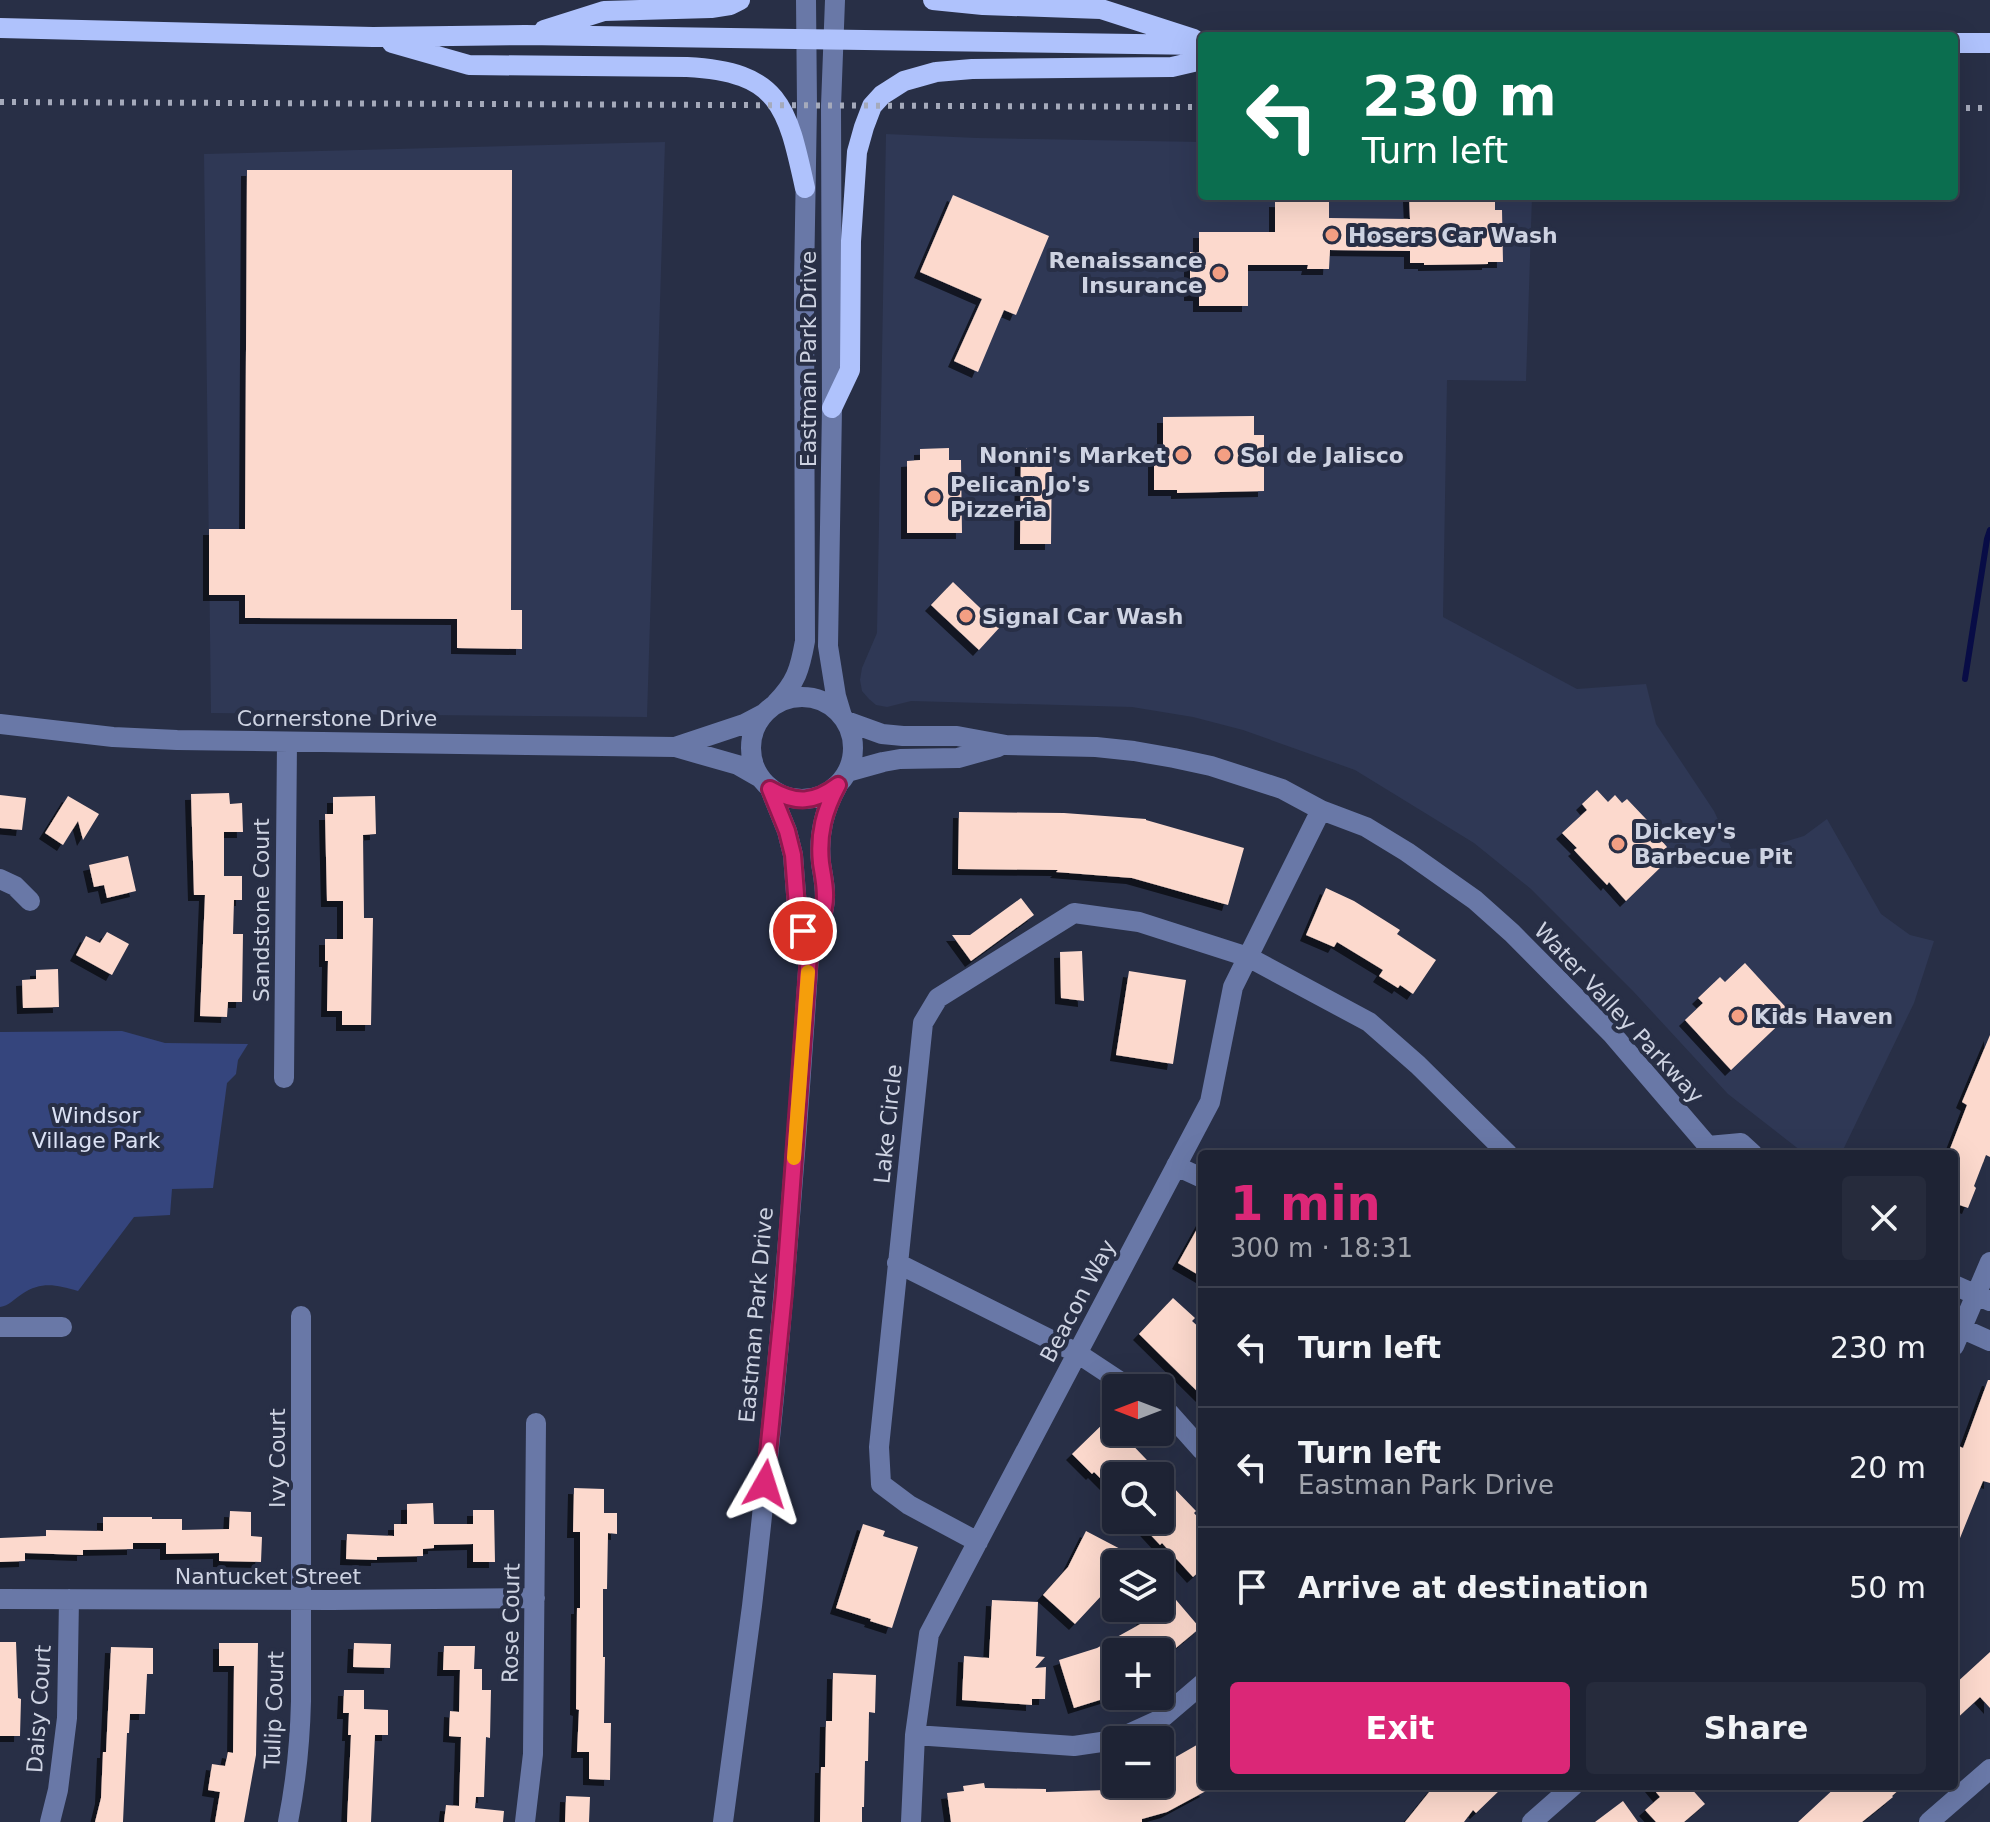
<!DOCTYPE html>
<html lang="en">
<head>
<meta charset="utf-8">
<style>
	:root { --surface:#1e2334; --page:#262b3c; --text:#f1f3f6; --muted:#a1a4ac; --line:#3c404f; --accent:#db2777 }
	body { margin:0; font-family:"DejaVu Sans",sans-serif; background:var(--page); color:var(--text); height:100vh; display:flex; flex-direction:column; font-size:30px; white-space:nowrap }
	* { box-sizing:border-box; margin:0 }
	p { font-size:26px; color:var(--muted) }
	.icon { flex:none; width:44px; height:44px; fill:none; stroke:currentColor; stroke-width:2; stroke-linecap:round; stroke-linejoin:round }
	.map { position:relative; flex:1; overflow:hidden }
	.sheet { position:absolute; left:1198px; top:1150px; width:760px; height:640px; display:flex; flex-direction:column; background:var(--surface); border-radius:8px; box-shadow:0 8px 32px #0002,0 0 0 2px var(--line) }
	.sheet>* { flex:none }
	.guide { position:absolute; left:1198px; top:32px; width:760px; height:168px; border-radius:8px; box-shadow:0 8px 32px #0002,0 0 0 2px var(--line); background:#0b6e4f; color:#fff; overflow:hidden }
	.needle { width:52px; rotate:270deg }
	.controls { position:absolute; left:1102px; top:1374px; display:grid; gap:16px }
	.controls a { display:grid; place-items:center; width:72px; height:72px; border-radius:8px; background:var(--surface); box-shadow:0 8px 32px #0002,0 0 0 2px var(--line); font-size:40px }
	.pin { position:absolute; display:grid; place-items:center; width:68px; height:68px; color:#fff; margin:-34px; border:4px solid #fff; border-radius:50%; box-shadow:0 2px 8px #0007 }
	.me { position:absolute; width:88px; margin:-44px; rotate:6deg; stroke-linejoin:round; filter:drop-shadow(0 0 6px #0008) }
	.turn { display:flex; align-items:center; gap:28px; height:168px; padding:0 32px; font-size:36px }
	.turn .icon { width:104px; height:104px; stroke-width:2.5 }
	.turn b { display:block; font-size:56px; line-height:68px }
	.round { display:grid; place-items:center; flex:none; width:84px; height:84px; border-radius:8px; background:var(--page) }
	.head { display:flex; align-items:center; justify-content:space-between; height:136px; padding:0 32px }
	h1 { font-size:48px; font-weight:700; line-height:60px; color:var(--accent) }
	.primary-button { display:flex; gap:16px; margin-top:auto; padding:16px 32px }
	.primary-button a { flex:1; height:92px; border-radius:8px; background:var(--accent); color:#fff; font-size:32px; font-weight:700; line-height:92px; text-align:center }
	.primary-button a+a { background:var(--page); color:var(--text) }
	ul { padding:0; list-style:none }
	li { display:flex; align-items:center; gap:24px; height:120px; padding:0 32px; border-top:2px solid var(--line) }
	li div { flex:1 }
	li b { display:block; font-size:30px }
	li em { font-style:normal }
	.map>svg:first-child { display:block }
	.built { fill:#2f3855 }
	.green { fill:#35457d }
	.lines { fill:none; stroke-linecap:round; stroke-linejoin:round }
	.stream { stroke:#080c46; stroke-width:6 }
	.building { fill:#fcd9cd; filter:url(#shadow) }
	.minor { stroke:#6978a7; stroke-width:20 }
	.major { stroke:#afc2fc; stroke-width:20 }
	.rail { stroke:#a5aabb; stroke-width:6; stroke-dasharray:4 8; stroke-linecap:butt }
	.route-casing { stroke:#8e194d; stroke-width:20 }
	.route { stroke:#db2777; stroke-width:14 }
	.slow { stroke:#f59e0b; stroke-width:14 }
	.poi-dot { fill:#f39f83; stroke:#282f46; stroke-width:3 }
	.labels { text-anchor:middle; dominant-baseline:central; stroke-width:8; stroke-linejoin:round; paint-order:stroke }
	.poi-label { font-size:22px; font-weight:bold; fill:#ced3e2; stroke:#282f46; text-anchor:start }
	.street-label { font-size:22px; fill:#ced3e2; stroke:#282f46 }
	.park-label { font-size:22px; fill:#dbe2f5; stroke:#282f46 }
</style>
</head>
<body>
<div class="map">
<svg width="1990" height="1822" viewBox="0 0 1990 1822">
	<defs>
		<filter id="shadow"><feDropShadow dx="-6" dy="6" stdDeviation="0" flood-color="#0009"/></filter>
	</defs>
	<rect width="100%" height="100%" fill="#282f46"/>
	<path class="built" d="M 886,134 L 977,138 L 1202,142 L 1202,196 L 1532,196 L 1526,381 L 1447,380 L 1443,617 L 1577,689 L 1646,684 L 1656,724 L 1714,811 L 1732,850 L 1764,848 L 1804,836 L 1827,819 L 1881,914 L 1910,935 L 1934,941 L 1914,1003 L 1841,1154 L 1805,1154 L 1728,1094 L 1633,991 L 1531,889 L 1474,843 L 1355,770 L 1243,730 L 1193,717 L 1132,707 L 911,701 L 887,707 L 876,705 L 869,699 L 862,691 L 860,680 L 862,668 L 877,633 Z
		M 665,142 L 647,717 L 211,713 L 204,154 Z"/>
	<path class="green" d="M 122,1031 L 165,1043 L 248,1044 L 238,1060 L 236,1074 L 227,1083 L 213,1188 L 172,1189 L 170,1215 L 134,1217 L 78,1291 C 56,1285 42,1281 22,1294 C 14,1299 9,1306 0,1307 L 0,1032 Z"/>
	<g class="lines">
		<path class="stream" d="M 1965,679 L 1987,539 L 1990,530"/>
	</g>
	<path class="building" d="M 247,170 L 512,170 L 511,610 L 522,610 L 522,649 L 457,648 L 457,619 L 245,618 L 245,595 L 209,595 L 209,529 L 245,529 Z
		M 953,195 L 1049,236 L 1016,315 L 1004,310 L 978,372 L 954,361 L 982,299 L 920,272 Z
		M 1409,196 L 1495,196 L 1495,210 L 1502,210 L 1503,262 L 1488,262 L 1488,264 L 1424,265 L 1424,263 L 1410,263 L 1410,251 L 1330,250 L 1329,269 L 1307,269 L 1308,265 L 1248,265 L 1248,306 L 1199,306 L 1199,295 L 1190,295 L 1190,252 L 1199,252 L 1199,232 L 1275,232 L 1275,201 L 1307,202 L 1307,197 L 1329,197 L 1329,218 L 1410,219 Z
		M 1254,416 L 1254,435 L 1264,435 L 1264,491 L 1177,493 L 1177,490 L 1154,490 L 1154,452 L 1163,452 L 1163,417 Z
		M 949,448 L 949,460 L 961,460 L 962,533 L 907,533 L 907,461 L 920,460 L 920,449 Z
		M 1021,448 L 1052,448 L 1051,544 L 1020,544 Z
		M 953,582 L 1000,627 L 979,650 L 931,605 Z
		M 1597,790 L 1608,802 L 1615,795 L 1622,803 L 1627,799 L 1664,838 L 1661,840 L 1667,847 L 1661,853 L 1668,860 L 1626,901 L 1609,882 L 1607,885 L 1574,850 L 1577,848 L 1562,833 L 1587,810 L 1582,804 Z
		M 229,793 L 230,804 L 242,803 L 243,832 L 224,832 L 224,876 L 242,876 L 242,900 L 234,900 L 233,934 L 243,934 L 242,1002 L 228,1002 L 227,1017 L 200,1016 L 205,895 L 194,895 L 191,794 Z
		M 0,795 L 26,798 L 22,830 L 0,828 Z
		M 68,796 L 99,814 L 83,840 L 78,821 L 63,845 L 45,833 Z
		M 375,796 L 376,834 L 363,835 L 364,918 L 373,918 L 371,1025 L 342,1025 L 342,1011 L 327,1011 L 328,961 L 325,961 L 325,939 L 343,939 L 343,901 L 327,901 L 325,814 L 333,814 L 333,797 Z
		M 959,812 L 1064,813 L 1146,819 L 1146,820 L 1244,848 L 1228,905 L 1132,878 L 1056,872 L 1058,870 L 958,869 Z
		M 128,856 L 136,891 L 107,898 L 104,885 L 94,887 L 89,865 Z
		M 1326,888 L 1354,901 L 1400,930 L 1397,934 L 1436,960 L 1413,994 L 1400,985 L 1398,988 L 1379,976 L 1383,970 L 1337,942 L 1334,947 L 1306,935 Z
		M 1021,898 L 1034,915 L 971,961 L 952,935 L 970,935 Z
		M 107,932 L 129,944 L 112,975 L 76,955 L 86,936 L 100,943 Z
		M 1082,951 L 1084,1001 L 1061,998 L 1060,952 Z
		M 1745,963 L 1791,1013 L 1731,1070 L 1685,1020 L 1703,1003 L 1698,998 L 1720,977 L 1725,982 Z
		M 58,969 L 59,1007 L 23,1008 L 22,980 L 36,979 L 36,970 Z
		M 1129,971 L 1186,980 L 1173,1064 L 1116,1055 Z
		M 1990,1035 L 1990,1157 L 1986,1155 L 1974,1186 L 1976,1188 L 1968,1208 L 1954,1203 L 1954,1154 L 1948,1154 L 1967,1105 L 1962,1102 Z
		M 1202,1220 L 1202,1277 L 1178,1263 Z
		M 1173,1298 L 1195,1318 L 1192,1321 L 1202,1330 L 1202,1396 L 1139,1334 Z
		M 1988,1380 L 1990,1380 L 1990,1483 L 1983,1481 L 1954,1553 L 1954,1444 L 1963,1448 Z
		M 1108,1419 L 1116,1427 L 1116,1432 L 1120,1432 L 1196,1511 L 1194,1513 L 1202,1522 L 1202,1569 L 1193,1577 L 1162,1543 L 1160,1545 L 1137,1520 L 1160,1520 L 1160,1476 L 1116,1476 L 1116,1494 L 1094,1472 L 1092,1474 L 1072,1454 Z
		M 574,1488 L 604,1489 L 604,1513 L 617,1513 L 617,1534 L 608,1533 L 607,1589 L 603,1589 L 603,1657 L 605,1657 L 604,1723 L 611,1723 L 610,1780 L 589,1779 L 589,1752 L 577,1752 L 579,1710 L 576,1709 L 577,1608 L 580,1608 L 580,1532 L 573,1532 Z
		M 433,1503 L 434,1524 L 473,1524 L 473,1510 L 494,1510 L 495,1562 L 473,1562 L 473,1544 L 434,1545 L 434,1548 L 423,1549 L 423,1556 L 377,1557 L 377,1560 L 346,1559 L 347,1534 L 394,1536 L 394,1524 L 407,1524 L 407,1504 Z
		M 230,1511 L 251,1512 L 251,1536 L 262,1537 L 261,1562 L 219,1561 L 219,1553 L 166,1554 L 166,1543 L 133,1543 L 133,1549 L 83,1550 L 83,1555 L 25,1553 L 25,1561 L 0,1562 L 0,1538 L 46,1536 L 46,1530 L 103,1531 L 103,1517 L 152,1517 L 152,1519 L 182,1519 L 182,1530 L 229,1529 Z
		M 863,1524 L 885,1531 L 883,1536 L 918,1547 L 892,1628 L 870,1621 L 871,1619 L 836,1608 Z
		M 1086,1531 L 1149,1564 L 1116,1564 L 1116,1580 L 1075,1624 L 1043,1595 L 1068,1567 Z
		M 1171,1594 L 1200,1628 L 1171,1652 L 1116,1652 L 1116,1695 L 1074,1708 L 1059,1660 L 1097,1648 L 1144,1622 L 1142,1619 L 1155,1608 L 1160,1608 L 1160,1604 Z
		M 992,1600 L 1038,1602 L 1036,1656 L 1045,1657 L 1035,1668 L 1046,1667 L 1045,1699 L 1032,1699 L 1032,1705 L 962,1700 L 964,1656 L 989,1658 Z
		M 0,1642 L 16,1642 L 18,1698 L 21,1699 L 20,1736 L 0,1736 Z
		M 219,1643 L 258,1643 L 256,1755 L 244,1822 L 215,1822 L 220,1792 L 208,1790 L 212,1764 L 225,1766 L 228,1752 L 233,1753 L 234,1666 L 219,1666 Z
		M 354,1643 L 391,1644 L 390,1668 L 353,1667 Z
		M 444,1646 L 475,1646 L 474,1669 L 482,1669 L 482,1690 L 491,1690 L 490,1738 L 486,1737 L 484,1797 L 476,1797 L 475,1808 L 504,1811 L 503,1822 L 444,1822 L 446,1805 L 459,1806 L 461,1737 L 449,1736 L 450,1711 L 459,1712 L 460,1670 L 443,1670 Z
		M 111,1647 L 153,1648 L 153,1674 L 147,1674 L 145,1714 L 130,1714 L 129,1733 L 127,1733 L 123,1822 L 95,1822 L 101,1798 L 103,1752 L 106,1752 Z
		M 1990,1652 L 1990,1708 L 1980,1697 L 1954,1721 L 1954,1685 Z
		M 833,1673 L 876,1675 L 875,1713 L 869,1712 L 868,1761 L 865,1761 L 864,1807 L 862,1807 L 862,1822 L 820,1822 L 821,1767 L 825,1767 L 826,1721 L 832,1721 Z
		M 344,1690 L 364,1690 L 364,1709 L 388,1710 L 388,1735 L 375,1735 L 371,1822 L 347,1822 L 351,1735 L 348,1735 L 349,1713 L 343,1713 Z
		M 1202,1742 L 1202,1786 L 1206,1791 L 1167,1812 L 1142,1819 L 1142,1822 L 951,1822 L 947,1793 L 964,1791 L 963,1786 L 984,1783 L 985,1788 L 1046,1789 L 1046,1792 L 1107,1790 L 1106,1784 L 1160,1784 L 1160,1766 Z
		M 1434,1786 L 1504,1786 L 1476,1813 L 1473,1810 L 1464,1822 L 1405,1822 Z
		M 1651,1786 L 1689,1786 L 1705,1804 L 1684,1822 L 1656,1822 L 1645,1810 L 1660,1797 Z
		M 1837,1786 L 1903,1786 L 1892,1796 L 1893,1797 L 1862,1822 L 1798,1822 Z
		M 566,1796 L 590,1797 L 589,1822 L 565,1822 Z
		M 1623,1801 L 1638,1822 L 1595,1822 Z"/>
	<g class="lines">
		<path class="minor" d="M 835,0 L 831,106 L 832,408 L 828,646 L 836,696 L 842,716
			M751 748a51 51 0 1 1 102 0a51 51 0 1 1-102 0Z
			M 776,703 C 796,683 800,669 805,641 L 804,282 L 807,105 L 806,0
			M 846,721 L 882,734 L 903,736 L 957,736 L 1006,745 L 1096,747 L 1134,751 L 1174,758 L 1211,766 L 1282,789 L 1321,810 L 1366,827 L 1407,852 L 1475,900 L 1512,933 L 1612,1034 L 1708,1146 L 1712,1154
			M 0,724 L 113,737 L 177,740 L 675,747 L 738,765 L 759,777
			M 675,747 L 744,724 L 763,714
			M 847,772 L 883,762 L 900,759 L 958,758 L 998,747
			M 770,789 L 787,831 L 793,855 L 797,907 L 809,955
			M 0,879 L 15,886 L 30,901
			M 284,1078 L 287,742
			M 1708,1146 L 1741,1143 L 1753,1154
			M 1176,1166 L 1202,1178
			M 897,1263 L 1077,1353 L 1130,1388
			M 1954,1285 L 1990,1301
			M 1954,1325 L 1990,1341
			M 0,1327 L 62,1327
			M 1954,1346 L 1990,1262
			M 1160,1407 L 1169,1413 L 1202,1450
			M 978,1542 L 909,1505 L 881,1484 L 879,1447 L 923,1023 L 938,998 L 1074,913 L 1139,922 L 1248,957 L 1369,1022 L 1418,1065 L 1508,1154
			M 0,1599 L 332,1600 L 535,1598
			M 915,1735 L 1074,1746 L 1115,1740 L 1161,1719 L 1202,1684
			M 50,1822 L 58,1790 L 67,1718 L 69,1599
			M 288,1822 C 296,1782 300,1742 301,1701 L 301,1316
			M 525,1822 L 533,1754 L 536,1423
			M 723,1822 C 733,1750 743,1678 752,1606 C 777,1390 795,1172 809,955 C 814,939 822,923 824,907 C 827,892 823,877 821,863 C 818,834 824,810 838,785
			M 911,1822 L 915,1735 L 929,1634 L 1210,1102 L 1233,987 L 1321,810
			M 1532,1822 L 1573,1786
			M 1929,1822 L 1990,1769"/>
		<path class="major" d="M 933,0 L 983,5 L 1101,9 L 1194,39
			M 0,28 L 373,37 L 525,35 L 1202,45
			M 544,30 L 604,11 L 711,8 L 730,5 L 740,0
			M 392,43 L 469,65 L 687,67 C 780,72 787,106 805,188
			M 1954,43 L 1990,43
			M 832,408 L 850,370 L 851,241 L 857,152 L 864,127 L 872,106 L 882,95 L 904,81 L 936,72 L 972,69 L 1172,67 L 1202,60"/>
		<path class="rail" d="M 0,102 L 1202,107
			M 1954,108 L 1990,108"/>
	</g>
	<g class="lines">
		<g class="route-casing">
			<path id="route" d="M 765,1484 L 784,1293 L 809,955 C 814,939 822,923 824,907 C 827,892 823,877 821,863 C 818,834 824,811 838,785 C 814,803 796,804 770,789 L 787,831 L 793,855 L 797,907 L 803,931"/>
		</g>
		<use href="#route" class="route"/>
		<path class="slow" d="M 794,1158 L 808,972"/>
	</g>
	<g class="poi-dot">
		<circle cx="1332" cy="235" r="8"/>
		<circle cx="1219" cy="273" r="8"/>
		<circle cx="1182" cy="455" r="8"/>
		<circle cx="1224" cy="455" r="8"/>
		<circle cx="934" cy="497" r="8"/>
		<circle cx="966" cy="616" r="8"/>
		<circle cx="1618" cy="844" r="8"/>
		<circle cx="1738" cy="1016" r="8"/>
	</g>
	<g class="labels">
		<g class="poi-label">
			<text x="1348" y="235">Hosers Car Wash</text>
			<text x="1203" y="260" text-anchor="end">Renaissance<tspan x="1203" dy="25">Insurance</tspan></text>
			<text x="1166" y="455" text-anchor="end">Nonni's Market</text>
			<text x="1240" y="455">Sol de Jalisco</text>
			<text x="950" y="484">Pelican Jo's<tspan x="950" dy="25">Pizzeria</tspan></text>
			<text x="982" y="616">Signal Car Wash</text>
			<text x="1634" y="831">Dickey's<tspan x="1634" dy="25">Barbecue Pit</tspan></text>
			<text x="1754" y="1016">Kids Haven</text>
		</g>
		<g class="street-label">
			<text transform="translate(808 359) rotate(-90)">Eastman Park Drive</text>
			<text x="337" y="718">Cornerstone Drive</text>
			<text transform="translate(261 910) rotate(-90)">Sandstone Court</text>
			<text transform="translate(1619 1013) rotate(47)">Water Valley Parkway</text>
			<text transform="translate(888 1124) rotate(-84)">Lake Circle</text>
			<text transform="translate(1078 1301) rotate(-62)">Beacon Way</text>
			<text transform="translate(756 1315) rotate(-85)">Eastman Park Drive</text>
			<text transform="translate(277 1458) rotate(-90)">Ivy Court</text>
			<text x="268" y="1576">Nantucket Street</text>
			<text transform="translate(511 1623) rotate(-89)">Rose Court</text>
			<text transform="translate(39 1709) rotate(-86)">Daisy Court</text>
			<text transform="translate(274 1710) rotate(-88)">Tulip Court</text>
		</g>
		<g class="park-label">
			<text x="96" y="1115">Windsor<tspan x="96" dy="25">Village Park</tspan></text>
		</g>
	</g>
</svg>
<div class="controls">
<a><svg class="needle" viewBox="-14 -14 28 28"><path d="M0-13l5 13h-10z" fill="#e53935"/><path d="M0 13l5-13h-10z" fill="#a1a4ac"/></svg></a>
<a><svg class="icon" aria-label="search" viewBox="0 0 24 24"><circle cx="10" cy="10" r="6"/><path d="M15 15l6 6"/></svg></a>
<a><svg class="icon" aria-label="layers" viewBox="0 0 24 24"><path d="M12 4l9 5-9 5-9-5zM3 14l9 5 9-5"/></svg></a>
<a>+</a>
<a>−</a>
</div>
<div class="pin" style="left:803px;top:931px;background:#d93025"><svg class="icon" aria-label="arrive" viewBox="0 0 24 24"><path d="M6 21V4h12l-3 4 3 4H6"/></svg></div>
<svg class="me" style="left:765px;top:1484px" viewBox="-20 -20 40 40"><path d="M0-17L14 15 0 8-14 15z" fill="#db2777" stroke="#fff" stroke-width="4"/></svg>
<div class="guide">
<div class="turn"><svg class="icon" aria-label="left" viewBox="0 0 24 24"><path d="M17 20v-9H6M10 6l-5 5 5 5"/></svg><div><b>230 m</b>Turn left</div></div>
</div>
<section class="sheet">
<div class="head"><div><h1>1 min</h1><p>300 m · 18:31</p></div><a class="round"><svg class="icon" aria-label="close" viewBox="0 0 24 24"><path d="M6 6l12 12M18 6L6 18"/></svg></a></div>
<ul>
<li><svg class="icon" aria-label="left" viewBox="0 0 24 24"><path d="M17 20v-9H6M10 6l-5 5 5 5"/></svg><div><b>Turn left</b></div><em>230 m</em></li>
<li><svg class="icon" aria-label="left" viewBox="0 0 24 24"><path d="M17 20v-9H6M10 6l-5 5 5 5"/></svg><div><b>Turn left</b><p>Eastman Park Drive</p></div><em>20 m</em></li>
<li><svg class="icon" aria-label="arrive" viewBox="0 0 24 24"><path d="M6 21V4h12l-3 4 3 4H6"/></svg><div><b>Arrive at destination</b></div><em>50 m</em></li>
</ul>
<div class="primary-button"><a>Exit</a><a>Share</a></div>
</section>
</div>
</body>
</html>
